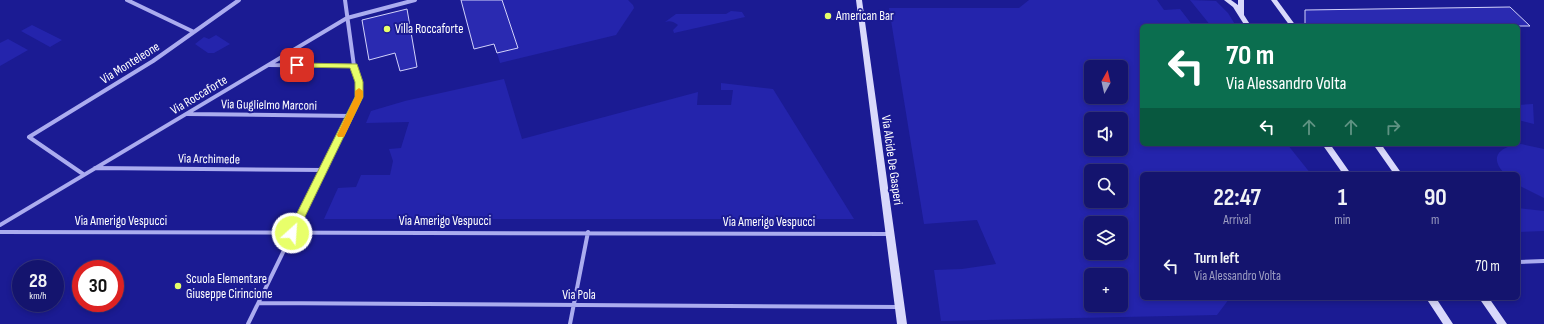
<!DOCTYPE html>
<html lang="en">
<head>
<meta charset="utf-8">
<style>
	:root { --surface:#14146e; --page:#1d1d73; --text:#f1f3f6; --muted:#9d9ec2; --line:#333381 }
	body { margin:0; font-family:"Sofia Sans Condensed",sans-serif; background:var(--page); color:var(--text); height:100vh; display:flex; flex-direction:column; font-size:15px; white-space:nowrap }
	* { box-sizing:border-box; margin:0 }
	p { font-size:13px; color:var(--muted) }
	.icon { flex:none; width:22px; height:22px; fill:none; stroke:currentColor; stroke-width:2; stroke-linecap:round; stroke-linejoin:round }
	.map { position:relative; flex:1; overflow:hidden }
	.panel { position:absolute; left:1140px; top:172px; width:380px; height:128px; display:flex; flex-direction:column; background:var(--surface); border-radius:6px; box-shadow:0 2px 6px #0003,0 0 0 1px var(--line) }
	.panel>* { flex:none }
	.top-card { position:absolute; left:1140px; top:24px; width:380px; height:122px; border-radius:6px; box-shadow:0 2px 6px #0003,0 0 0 1px var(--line); background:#0b6e4f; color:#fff; overflow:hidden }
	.needle { width:26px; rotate:8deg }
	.buttons { position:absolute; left:1084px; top:60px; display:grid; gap:8px }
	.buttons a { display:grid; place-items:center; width:44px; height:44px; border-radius:6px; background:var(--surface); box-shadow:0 2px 6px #0003,0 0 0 1px var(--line); font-size:20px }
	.speed { position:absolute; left:12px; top:260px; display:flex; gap:8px; font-size:20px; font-weight:700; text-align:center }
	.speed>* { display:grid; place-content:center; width:52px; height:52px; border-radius:50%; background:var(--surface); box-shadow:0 2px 6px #0003,0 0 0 1px var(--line); line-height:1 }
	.speed small { font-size:10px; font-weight:400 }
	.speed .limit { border:6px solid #d22; background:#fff; color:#111 }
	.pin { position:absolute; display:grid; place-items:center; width:34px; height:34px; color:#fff; margin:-17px; border-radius:8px; box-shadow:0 2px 6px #0006 }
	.me { position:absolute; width:44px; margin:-22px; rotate:26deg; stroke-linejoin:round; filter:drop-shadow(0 0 3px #0008) }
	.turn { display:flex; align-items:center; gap:14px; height:84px; padding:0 20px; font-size:18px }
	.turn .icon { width:52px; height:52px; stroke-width:2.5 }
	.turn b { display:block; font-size:28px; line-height:34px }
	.lanes { display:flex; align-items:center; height:38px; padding:0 20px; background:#0003; justify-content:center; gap:20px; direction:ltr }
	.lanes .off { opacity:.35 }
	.eta { display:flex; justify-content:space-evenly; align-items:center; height:68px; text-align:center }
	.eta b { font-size:24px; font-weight:700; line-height:28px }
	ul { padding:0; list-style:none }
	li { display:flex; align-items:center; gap:12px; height:52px; padding:0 20px }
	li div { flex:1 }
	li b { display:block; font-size:15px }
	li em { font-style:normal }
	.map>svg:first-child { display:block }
	.green { fill:#2424ac; fill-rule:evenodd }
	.building { fill:#2a2ab1; stroke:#d2d2fb }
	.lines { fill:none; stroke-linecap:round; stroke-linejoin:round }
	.street { stroke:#abacef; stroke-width:4 }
	.secondary { fill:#d9d9fb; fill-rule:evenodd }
	.route { fill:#e8ff6a; stroke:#97a645 }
	.slow { fill:#f59e0b }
	.poi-dot { fill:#e8ff6a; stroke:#1b1b93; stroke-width:1.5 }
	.labels { text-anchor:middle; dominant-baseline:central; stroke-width:4; stroke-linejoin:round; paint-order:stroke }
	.poi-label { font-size:13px; fill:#fff; stroke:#1b1b93; text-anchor:start }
	.street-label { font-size:13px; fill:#fff; stroke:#1b1b93 }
</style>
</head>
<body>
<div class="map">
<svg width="1544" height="324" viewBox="0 0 1544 324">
	<rect width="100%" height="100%" fill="#1b1b93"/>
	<path class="green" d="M 502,0 L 628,0 L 633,5 L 634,8 L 616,35 L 500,63 L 497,53 L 518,47 Z
		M 1029,0 L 1157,0 L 1164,10 L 1180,9 L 1193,26 L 1142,26 L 1142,144 L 1287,144 L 1311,174 L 1142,174 L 1142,298 L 1376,298 L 1378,300 L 1229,299 L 1217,315 L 941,321 L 934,270 L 962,269 L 996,264 L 977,220 L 924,224 L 889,8 L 1019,8 ZM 1091,67 L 1121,67 L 1121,97 L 1091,97 ZM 1091,119 L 1121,119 L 1121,149 L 1091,149 ZM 1091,171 L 1121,171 L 1121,201 L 1091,201 ZM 1091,223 L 1121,223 L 1121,253 L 1091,253 ZM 1091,275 L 1121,275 L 1121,305 L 1091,305 Z
		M 1190,0 L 1216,1 L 1228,13 L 1236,26 L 1211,26 Z
		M 731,11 L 742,12 L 745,17 L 674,33 L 673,30 L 678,25 C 674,22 670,20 665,22 L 676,14 L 726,14 Z
		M 32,25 L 62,40 L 50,47 L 21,31 Z
		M 216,35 L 230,44 L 214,53 L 208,53 L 195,44 L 204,37 L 209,39 Z
		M 8,39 L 28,50 L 0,66 L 0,43 Z
		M 504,79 L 522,139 L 698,92 L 697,105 L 731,105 L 733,90 L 721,90 L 721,83 L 773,89 L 854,219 L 324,219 L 338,188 L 356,187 L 361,175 L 390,175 L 393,161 L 389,149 L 401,148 L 409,122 L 366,123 L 371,111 L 405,101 Z
		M 1533,104 L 1534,124 L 1518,120 L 1518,105 Z
		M 1521,144 L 1544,149 L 1544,198 L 1518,185 L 1518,174 L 1505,174 C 1487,156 1502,146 1521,144 Z
		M 1518,208 L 1544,211 L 1544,231 L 1518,232 Z"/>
	<path class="building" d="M 461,0 L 502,0 L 518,48 L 497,53 L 494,44 L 474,49 Z
		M 1510,7 L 1530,26 L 1305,26 L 1305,10 Z
		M 407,9 L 417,67 L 400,71 L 395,53 L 369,60 L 362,20 Z"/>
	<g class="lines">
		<path class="street" d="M 127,0 L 194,32
			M 269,65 L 354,66
			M 187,114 L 351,116
			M 95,168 L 323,170
			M 83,174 L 29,137 L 153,61 L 239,0
			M 0,225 L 347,18 L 415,0
			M 0,232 L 890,234
			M 1518,262 L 1544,261
			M 259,303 L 899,307
			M 248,324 L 359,97 L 359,82 L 354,66 L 345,0
			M 570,324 L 588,232"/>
		<path class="secondary" d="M 856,0 L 862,0 L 907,324 L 897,324 Z
			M 1224,0 L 1231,0 L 1238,5 L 1238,0 L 1244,0 L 1244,15 L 1251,26 L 1245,26 L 1233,7 Z
			M 1271,0 L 1277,0 L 1296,26 L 1290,26 Z
			M 1322,144 L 1330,144 L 1351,174 L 1343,174 Z
			M 1373,144 L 1381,144 L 1402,174 L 1394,174 Z
			M 1426,298 L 1436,298 L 1453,324 L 1443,324 Z
			M 1479,298 L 1489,298 L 1507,324 L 1497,324 Z"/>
	</g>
	<path class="route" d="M 297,63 L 357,64 L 363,82 L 363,97 L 297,233 L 296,236 L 289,236 L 287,233 L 355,97 L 355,82 L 350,68 L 294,67 L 293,65 Z"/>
	<path class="slow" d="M 359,88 L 363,91 L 363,97 L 344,137 L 338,137 L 337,135 L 355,97 L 355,91 Z"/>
	<g class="poi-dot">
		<circle cx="828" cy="16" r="4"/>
		<circle cx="387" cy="29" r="4"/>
		<circle cx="178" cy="286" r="4"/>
	</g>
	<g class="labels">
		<g class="poi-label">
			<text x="836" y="16">American Bar</text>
			<text x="395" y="29">Villa Roccaforte</text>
			<text x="186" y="279">Scuola Elementare<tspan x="186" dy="15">Giuseppe Cirincione</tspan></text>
		</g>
		<g class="street-label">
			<text transform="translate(130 63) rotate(-32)">Via Monteleone</text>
			<text transform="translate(199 95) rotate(-31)">Via Roccaforte</text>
			<text transform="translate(269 105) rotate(1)">Via Guglielmo Marconi</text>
			<text transform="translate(209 159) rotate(1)">Via Archimede</text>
			<text transform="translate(892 160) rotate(82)">Via Alcide De Gasperi</text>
			<text x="121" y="221">Via Amerigo Vespucci</text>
			<text x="445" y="221">Via Amerigo Vespucci</text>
			<text x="769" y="222">Via Amerigo Vespucci</text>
			<text x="579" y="295">Via Pola</text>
		</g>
	</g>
</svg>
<div class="buttons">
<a><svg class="needle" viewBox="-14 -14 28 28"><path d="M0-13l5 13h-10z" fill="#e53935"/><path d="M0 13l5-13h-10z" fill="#9d9ec2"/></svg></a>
<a><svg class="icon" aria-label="sound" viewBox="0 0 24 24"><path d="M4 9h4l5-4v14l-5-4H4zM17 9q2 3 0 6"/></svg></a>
<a><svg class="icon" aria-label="search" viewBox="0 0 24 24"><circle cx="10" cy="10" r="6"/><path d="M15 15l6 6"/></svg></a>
<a><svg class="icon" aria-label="layers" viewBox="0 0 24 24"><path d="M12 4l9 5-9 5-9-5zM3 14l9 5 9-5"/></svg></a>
<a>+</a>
</div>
<div class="speed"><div>28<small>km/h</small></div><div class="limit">30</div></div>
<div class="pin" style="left:297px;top:65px;background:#d93025"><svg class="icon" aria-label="arrive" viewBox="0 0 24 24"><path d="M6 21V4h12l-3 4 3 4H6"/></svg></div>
<svg class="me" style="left:292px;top:233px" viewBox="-20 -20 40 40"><circle r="17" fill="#e8ff6a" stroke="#fff" stroke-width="3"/><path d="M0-11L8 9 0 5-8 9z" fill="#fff"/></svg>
<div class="top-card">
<div class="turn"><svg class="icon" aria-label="left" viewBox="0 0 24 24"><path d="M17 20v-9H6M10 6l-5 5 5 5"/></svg><div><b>70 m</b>Via Alessandro Volta</div></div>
<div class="lanes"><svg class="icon" aria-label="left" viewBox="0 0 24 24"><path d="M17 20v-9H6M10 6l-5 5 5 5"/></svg><svg class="icon off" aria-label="ahead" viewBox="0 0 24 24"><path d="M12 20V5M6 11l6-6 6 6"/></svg><svg class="icon off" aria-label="ahead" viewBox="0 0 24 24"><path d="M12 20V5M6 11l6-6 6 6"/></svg><svg class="icon off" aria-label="right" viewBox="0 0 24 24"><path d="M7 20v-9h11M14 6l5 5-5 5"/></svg></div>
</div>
<section class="panel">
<div class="eta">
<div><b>22:47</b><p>Arrival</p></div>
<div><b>1</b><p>min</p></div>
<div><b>90</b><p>m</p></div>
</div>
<ul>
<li><svg class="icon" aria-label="left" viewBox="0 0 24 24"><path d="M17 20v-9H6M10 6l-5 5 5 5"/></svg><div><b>Turn left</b><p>Via Alessandro Volta</p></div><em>70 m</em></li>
</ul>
</section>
</div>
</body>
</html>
